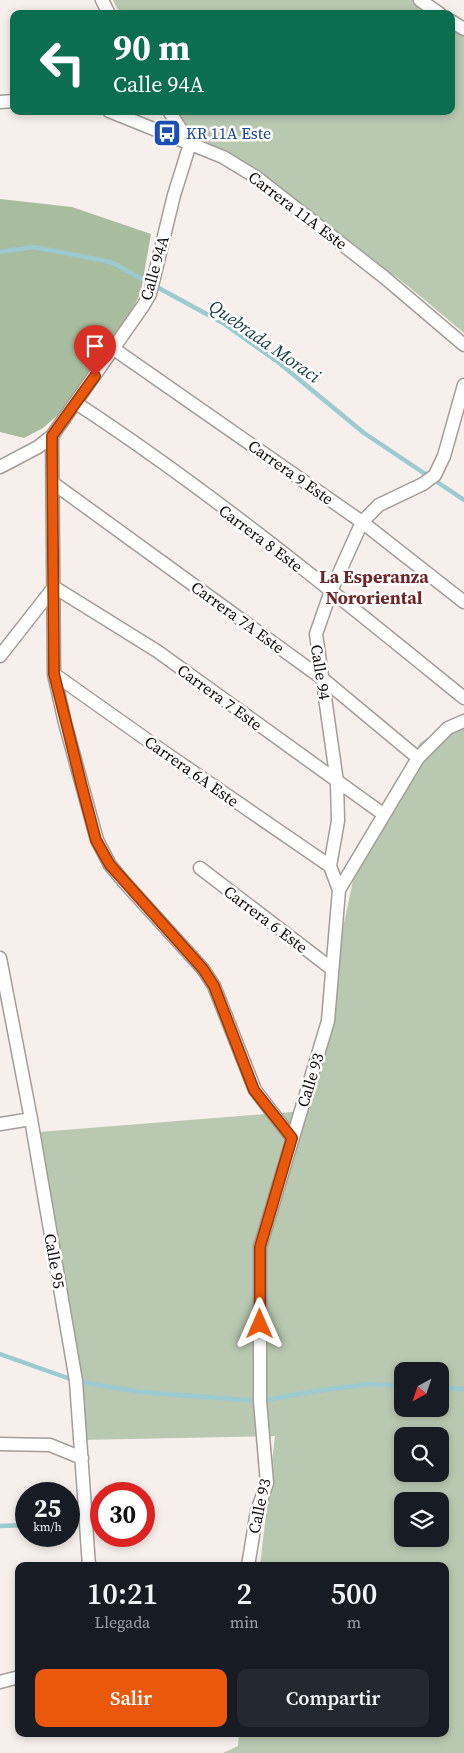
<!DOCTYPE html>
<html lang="es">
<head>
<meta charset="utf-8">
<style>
	:root { --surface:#171b24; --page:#242831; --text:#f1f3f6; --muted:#9ea1a6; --accent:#ea580c }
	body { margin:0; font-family:"Source Serif 4",serif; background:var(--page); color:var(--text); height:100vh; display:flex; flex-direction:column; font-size:19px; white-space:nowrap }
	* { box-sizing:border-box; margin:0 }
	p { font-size:16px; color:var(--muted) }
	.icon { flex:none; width:28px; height:28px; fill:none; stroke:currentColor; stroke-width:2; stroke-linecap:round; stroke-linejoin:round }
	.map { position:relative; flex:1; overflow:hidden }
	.drawer { position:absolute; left:15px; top:1562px; width:434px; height:175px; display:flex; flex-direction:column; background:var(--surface); border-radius:10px; box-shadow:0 2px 8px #0003 }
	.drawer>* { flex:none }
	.guide { position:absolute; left:10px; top:10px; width:445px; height:105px; border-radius:10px; box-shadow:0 2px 8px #0003; background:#0b6e4f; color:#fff; overflow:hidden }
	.needle { width:32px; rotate:220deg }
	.controls { position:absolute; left:394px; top:1362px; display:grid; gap:10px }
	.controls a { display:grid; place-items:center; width:55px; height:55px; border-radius:10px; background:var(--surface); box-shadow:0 2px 8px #0003; font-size:25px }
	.speed { position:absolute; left:15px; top:1482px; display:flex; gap:10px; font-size:25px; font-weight:700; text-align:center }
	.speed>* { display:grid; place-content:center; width:65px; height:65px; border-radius:50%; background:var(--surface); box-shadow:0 2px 8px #0003; line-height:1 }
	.speed small { font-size:12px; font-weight:400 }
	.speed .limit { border:8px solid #d22; background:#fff; color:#111 }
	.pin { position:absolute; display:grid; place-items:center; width:42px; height:42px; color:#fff; margin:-51px -21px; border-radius:50% 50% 50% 0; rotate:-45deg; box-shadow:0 0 5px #0007 }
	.pin .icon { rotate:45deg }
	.me { position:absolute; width:55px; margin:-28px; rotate:0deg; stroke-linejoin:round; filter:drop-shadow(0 0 4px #0008) }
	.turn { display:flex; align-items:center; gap:18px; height:105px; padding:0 20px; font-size:22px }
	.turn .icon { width:65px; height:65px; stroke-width:2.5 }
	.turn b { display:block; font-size:35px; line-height:42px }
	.eta { display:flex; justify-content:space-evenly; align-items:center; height:85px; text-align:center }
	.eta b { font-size:30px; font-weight:600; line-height:35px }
	.action { display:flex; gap:10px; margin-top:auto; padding:10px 20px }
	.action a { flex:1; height:58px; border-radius:10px; background:var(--accent); color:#fff; font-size:20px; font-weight:600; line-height:58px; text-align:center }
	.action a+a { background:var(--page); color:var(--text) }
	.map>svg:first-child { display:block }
	.green { fill:#b9c8b1; fill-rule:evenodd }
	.forest { fill:#a7bd9d }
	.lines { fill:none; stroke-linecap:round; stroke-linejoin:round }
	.stream { stroke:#9bcad0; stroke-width:4.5 }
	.street-casing { stroke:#a49d9a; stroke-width:15 }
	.street { stroke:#fff; stroke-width:12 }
	.route-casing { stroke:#983908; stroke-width:12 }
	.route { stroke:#ea580c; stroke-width:9 }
	.labels { text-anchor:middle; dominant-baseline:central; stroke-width:5; stroke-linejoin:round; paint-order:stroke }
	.transit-label { font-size:16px; fill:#164399; stroke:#fffdfd; text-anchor:start }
	.street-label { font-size:16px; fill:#0d0b0a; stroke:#fffdfd }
	.water-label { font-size:18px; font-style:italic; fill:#164147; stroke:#fffdfd }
	.neighbourhood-label { font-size:18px; font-weight:bold; fill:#6d262c; stroke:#fffdfd }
</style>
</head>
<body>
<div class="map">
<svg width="464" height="1753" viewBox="0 0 464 1753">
	<rect width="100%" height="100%" fill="#f6efeb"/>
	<path class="green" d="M 113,0 L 419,0 L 439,14 L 120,14 Z
		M 451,23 L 464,32 L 464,333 L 408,286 L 251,166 L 187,135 L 174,111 L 451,111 Z
		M 464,713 L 464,1753 L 223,1753 L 238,1746 L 239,1734 L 445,1734 L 445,1566 L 260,1566 L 275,1436 L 79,1440 L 39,1132 L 304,1111 L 354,876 L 389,796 L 420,743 ZM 402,1371 L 440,1371 L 440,1409 L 402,1409 ZM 402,1436 L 440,1436 L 440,1474 L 402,1474 ZM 402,1501 L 440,1501 L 440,1539 L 402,1539 Z"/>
	<path class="forest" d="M 0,199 L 72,207 L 151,234 L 141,291 L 131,314 L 59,414 L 43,428 L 24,438 L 0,432 Z"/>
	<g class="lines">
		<path class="stream" d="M 0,252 L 34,247 L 111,262 L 223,323 L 278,362 L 364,433 L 464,500
			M 0,1354 L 76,1381 L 140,1392 L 260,1401 L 323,1390 L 371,1384 L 402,1386
			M 440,1388 L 464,1389
			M 69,1513 L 82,1507
			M 0,1526 L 26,1525"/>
		<g class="street-casing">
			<path id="street" d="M 102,0 L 109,14
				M 420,0 L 440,14
				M 451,21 L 464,29
				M 0,102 L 14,101
				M 109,111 L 223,157 L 256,177 L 384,277 L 464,345
				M 169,111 L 190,144
				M 114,349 L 362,522 L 464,602
				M 76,403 C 212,492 338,596 464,698
				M 52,436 L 54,674 L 65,723 L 97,840 L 110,865 L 125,883 L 203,969 L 214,986 L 255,1090 L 292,1138
				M 0,467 L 38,447 L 52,436 L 143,306 L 150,294 L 174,195 L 190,144
				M 53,483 L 323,679 L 418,758
				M 0,656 L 54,587 L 157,651 L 383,814
				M 54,674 L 167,754 L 330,866
				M 200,868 L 332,969
				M 339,890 L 330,866 L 338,821 L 337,782 L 316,634 L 331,591 L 362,522 L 379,505 L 423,484 L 435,475 L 444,456 L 464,385
				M 0,958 L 31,1119 L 76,1381 L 89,1566
				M 0,1124 L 31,1119
				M 0,1444 L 50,1445 L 82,1458
				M 248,1566 L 257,1511 L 267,1483 L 260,1401 L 260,1247 L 328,1021 L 339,890 L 418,758 L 448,728 L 464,721
				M 0,1682 L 19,1677"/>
		</g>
		<use href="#street" class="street"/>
	</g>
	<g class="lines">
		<g class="route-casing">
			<path id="route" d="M 95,376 L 52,436 L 54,674 L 82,787 L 96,840 L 110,865 L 203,969 L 214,986 L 254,1090 L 292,1138 L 260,1247 L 260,1324"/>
		</g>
		<use href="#route" class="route"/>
	</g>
	<defs>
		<g id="bus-square" transform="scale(1.4375)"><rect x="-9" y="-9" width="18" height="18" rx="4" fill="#1a4fb4" stroke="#fffdfd"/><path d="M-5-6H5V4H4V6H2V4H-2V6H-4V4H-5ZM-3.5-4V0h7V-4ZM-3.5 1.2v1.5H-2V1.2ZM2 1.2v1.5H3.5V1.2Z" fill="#fff"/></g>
	</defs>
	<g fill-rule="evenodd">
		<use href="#bus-square" x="167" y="133"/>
	</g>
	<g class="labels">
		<g class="transit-label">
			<text x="186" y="133">KR 11A Este</text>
		</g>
		<g class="street-label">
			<text transform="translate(298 210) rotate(37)">Carrera 11A Este</text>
			<text transform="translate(154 268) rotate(-74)">Calle 94A</text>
			<text transform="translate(291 472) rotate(35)">Carrera 9 Este</text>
			<text transform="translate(261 538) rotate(37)">Carrera 8 Este</text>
			<text transform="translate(238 617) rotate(36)">Carrera 7A Este</text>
			<text transform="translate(321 672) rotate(81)">Calle 94</text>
			<text transform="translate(220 697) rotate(36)">Carrera 7 Este</text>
			<text transform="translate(192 771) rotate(35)">Carrera 6A Este</text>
			<text transform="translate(266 919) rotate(37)">Carrera 6 Este</text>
			<text transform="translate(310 1080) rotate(-73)">Calle 93</text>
			<text transform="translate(55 1261) rotate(80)">Calle 95</text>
			<text transform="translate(259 1506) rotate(-78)">Calle 93</text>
		</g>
		<g class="water-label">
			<text transform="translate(265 341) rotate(35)">Quebrada Moraci</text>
		</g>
		<g class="neighbourhood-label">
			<text x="374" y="576">La Esperanza<tspan x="374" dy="21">Nororiental</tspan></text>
		</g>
	</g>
</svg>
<div class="controls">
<a><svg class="needle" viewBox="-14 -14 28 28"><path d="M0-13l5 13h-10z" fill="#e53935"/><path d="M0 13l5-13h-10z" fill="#9ea1a6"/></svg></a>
<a><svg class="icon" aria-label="search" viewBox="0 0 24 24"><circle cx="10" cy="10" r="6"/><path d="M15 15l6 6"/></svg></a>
<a><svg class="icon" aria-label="layers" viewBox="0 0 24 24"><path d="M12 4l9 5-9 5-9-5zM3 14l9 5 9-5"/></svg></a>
</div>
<div class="speed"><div>25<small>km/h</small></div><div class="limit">30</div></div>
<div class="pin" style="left:95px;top:376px;background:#d93025"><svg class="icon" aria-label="arrive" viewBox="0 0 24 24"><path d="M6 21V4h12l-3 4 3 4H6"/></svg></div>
<svg class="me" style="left:260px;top:1324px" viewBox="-20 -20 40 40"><path d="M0-17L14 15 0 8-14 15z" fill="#ea580c" stroke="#fff" stroke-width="4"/></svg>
<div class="guide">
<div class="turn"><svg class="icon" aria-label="left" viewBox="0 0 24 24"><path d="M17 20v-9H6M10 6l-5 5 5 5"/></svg><div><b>90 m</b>Calle 94A</div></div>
</div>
<section class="drawer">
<div class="eta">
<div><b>10:21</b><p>Llegada</p></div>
<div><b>2</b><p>min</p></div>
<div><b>500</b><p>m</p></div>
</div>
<div class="action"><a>Salir</a><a>Compartir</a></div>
</section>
</div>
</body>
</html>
